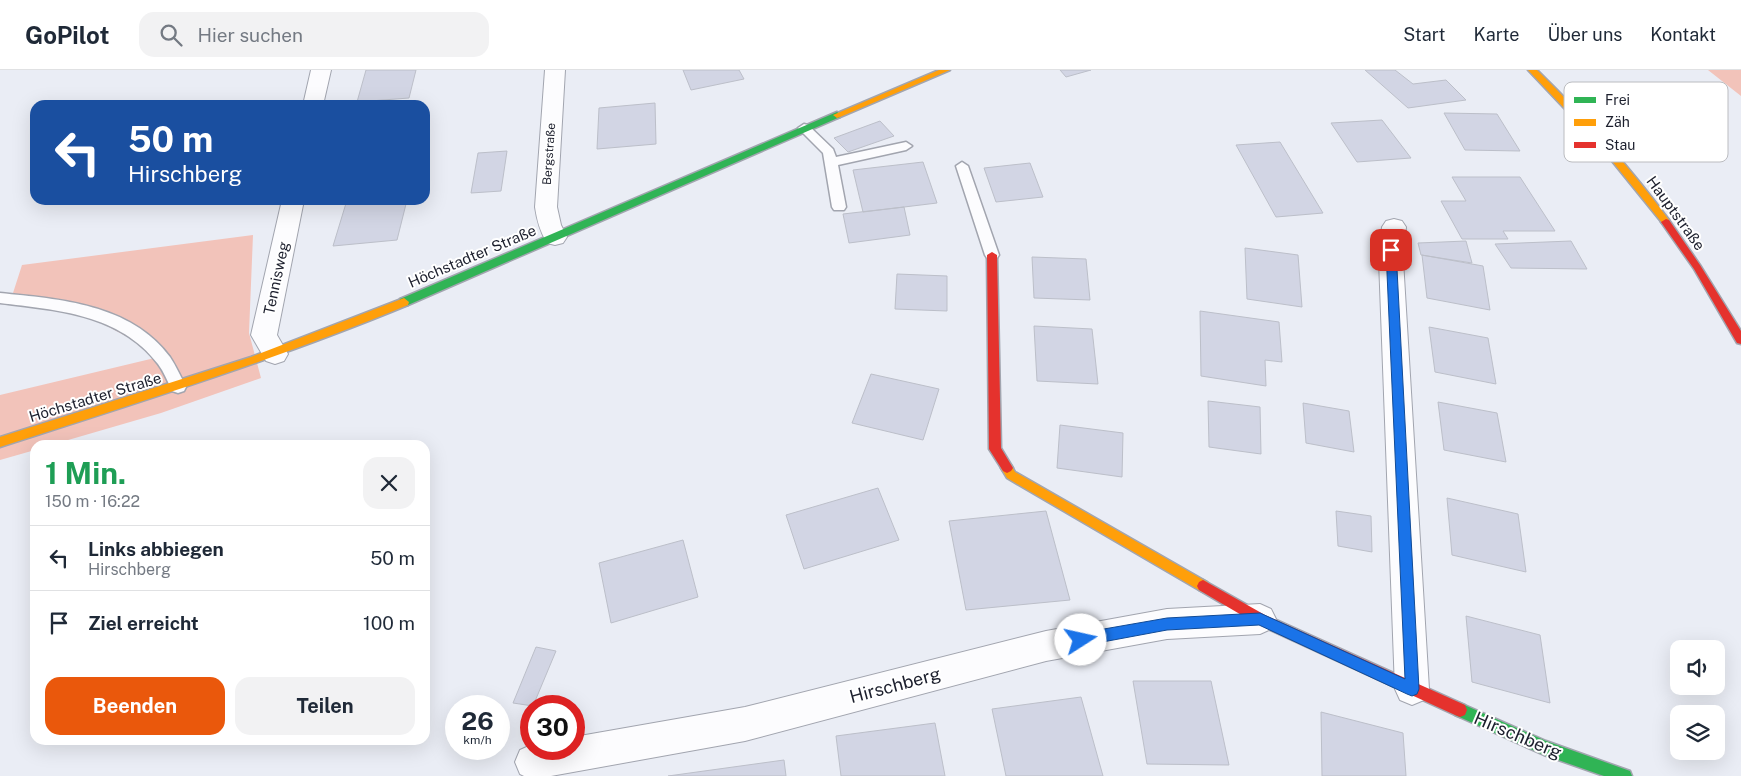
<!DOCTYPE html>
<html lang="de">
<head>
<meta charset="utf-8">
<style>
	:root { --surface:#fff; --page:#f2f2f3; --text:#1f2937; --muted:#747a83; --line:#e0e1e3; --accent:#ea580c }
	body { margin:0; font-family:"Public Sans",sans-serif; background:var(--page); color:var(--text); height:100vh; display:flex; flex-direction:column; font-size:19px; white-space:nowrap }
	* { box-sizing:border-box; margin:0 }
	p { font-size:16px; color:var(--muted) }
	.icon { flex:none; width:28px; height:28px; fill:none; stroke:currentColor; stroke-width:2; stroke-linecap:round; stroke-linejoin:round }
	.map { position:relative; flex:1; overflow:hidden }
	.details { position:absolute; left:30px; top:370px; width:400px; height:305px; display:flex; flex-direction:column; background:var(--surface); border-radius:15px; box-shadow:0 5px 20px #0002 }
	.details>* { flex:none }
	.banner { position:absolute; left:30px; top:30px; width:400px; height:105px; border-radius:15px; box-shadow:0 5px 20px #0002; background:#1a4fa0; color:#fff; overflow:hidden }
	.fabs { position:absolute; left:1670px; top:570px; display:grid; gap:10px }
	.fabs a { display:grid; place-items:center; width:55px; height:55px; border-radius:10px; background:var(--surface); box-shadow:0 5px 20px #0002; font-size:25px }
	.speed { position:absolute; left:445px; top:625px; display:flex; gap:10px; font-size:25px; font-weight:700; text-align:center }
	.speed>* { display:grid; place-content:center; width:65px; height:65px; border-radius:50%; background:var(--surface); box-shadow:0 5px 20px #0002; line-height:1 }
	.speed small { font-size:12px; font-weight:400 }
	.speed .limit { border:8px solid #d22; background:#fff; color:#111 }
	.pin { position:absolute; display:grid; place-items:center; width:42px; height:42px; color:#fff; margin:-21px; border-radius:10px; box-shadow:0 2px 8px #0006 }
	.me { position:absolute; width:55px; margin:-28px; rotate:80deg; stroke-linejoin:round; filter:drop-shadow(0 0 4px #0008) }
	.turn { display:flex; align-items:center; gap:18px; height:105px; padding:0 15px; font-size:22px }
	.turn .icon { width:65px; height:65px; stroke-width:2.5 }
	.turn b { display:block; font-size:35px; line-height:42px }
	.round { display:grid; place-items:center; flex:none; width:52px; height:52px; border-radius:15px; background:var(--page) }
	.head { display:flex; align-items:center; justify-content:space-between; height:85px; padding:0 15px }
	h1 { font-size:30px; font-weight:700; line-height:38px; color:#1e9e55 }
	.cta { display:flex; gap:10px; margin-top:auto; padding:10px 15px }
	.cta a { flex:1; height:58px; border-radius:15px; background:var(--accent); color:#fff; font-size:20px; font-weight:700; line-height:58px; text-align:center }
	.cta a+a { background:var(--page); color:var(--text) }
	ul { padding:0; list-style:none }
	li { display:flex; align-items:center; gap:15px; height:65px; padding:0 15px; border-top:1px solid var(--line) }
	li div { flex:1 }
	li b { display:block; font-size:19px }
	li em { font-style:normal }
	header { display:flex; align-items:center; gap:30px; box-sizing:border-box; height:70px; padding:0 25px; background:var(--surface); border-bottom:1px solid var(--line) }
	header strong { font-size:24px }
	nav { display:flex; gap:28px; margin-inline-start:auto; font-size:18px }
	.search { width:350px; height:45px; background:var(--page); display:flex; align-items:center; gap:12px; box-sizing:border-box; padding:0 18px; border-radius:15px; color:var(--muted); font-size:19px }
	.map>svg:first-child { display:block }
	.green { fill:#f2c3ba }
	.building { fill:#d2d5e4; stroke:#bcbfc9 }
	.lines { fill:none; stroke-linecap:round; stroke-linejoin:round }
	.lane-casing { stroke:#a2a5af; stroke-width:3 }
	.street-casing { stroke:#a2a5af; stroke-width:2 }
	.fast-casing { stroke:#a2a5af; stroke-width:3 }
	.slow-casing { stroke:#a2a5af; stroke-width:3 }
	.jam-casing { stroke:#a2a5af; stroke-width:3 }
	.lane { fill:#fcfcfe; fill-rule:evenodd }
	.street { fill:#fcfcfe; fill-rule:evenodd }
	.fast { fill:#30b455; fill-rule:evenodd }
	.slow { fill:#ff9f0a; fill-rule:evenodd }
	.jam { fill:#e5322d; fill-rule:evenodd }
	.route { fill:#1a73e8; stroke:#114b97 }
	.labels { text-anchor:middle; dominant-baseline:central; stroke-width:4; stroke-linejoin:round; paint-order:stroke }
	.far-street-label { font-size:12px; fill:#1c1f2d; stroke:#fff }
	.street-label { font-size:15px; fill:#1c1f2d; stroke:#fff }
	.near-street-label { font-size:18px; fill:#1c1f2d; stroke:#fff }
	.key { fill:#fff; stroke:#bbbcc0; stroke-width:1 }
	.key-label { font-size:14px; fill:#1c1f2d }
</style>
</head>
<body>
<header>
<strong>GoPilot</strong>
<div class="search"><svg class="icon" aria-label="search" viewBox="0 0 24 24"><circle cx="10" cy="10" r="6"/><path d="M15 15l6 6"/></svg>Hier suchen</div>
<nav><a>Start</a><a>Karte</a><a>Über uns</a><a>Kontakt</a></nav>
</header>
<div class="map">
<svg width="1741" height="706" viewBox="0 0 1741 706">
	<rect width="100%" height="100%" fill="#eaedf5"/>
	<path class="green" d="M 1708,0 L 1741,0 L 1741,26 Z
		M 253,165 L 249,263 L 261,308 L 161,343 L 51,375 L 35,375 L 35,380 L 0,390 L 0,325 L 163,286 L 96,250 L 13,223 L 22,195 Z"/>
	<path class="building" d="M 366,0 L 416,0 L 409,28 L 357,32 Z
		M 683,0 L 739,0 L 744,9 L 691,20 Z
		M 1060,0 L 1091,0 L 1066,7 Z
		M 1365,0 L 1395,0 L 1413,14 L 1446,10 L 1466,30 L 1408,38 Z
		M 655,33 L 656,74 L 597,79 L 599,38 Z
		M 1444,43 L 1497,44 L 1520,81 L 1465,80 Z
		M 1382,50 L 1411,88 L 1357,92 L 1331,53 Z
		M 880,51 L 894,66 L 848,82 L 834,68 Z
		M 1280,72 L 1323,143 L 1276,147 L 1236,75 Z
		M 507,81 L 501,121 L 471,123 L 478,83 Z
		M 923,92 L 937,133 L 863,142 L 853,100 Z
		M 1030,93 L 1043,127 L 996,132 L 984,98 Z
		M 1452,107 L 1520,107 L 1555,161 L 1503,161 L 1508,169 L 1462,169 L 1441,131 L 1466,131 Z
		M 347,130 L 407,130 L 397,170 L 333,176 Z
		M 904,137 L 910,165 L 849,173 L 843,144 Z
		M 1466,171 L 1472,193 L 1421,185 L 1418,173 Z
		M 1571,171 L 1587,199 L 1511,198 L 1495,174 Z
		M 1245,178 L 1298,185 L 1302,237 L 1247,229 Z
		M 1422,185 L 1483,196 L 1490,240 L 1427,228 Z
		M 1032,187 L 1086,189 L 1090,230 L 1034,228 Z
		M 897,204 L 947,206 L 947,241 L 895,239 Z
		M 1200,241 L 1279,252 L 1282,292 L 1265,290 L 1266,316 L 1201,306 Z
		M 1034,256 L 1092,259 L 1098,314 L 1037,311 Z
		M 1429,257 L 1488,268 L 1496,314 L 1435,302 Z
		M 871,304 L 939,319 L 923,370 L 852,353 Z
		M 1208,331 L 1260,337 L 1261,384 L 1209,377 Z
		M 1438,332 L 1497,343 L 1506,392 L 1444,380 Z
		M 1303,333 L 1349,341 L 1354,382 L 1306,373 Z
		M 1060,355 L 1123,363 L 1122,407 L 1057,398 Z
		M 878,418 L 899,470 L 804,499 L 786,445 Z
		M 1447,428 L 1518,444 L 1526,502 L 1452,485 Z
		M 1046,441 L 1070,530 L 966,540 L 949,451 Z
		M 1336,441 L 1371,446 L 1372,482 L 1338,476 Z
		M 683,470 L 698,527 L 611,553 L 599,493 Z
		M 1466,546 L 1540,565 L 1550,633 L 1472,612 Z
		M 536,577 L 556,581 L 533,636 L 513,633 Z
		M 1133,611 L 1211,611 L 1229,695 L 1147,694 Z
		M 1081,627 L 1103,706 L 1006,706 L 992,639 Z
		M 1321,642 L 1403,663 L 1406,706 L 1322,706 Z
		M 935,653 L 945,706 L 841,706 L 836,666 Z
		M 784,690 L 786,706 L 668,706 Z"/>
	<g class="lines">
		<g class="lane-casing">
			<path id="lane" d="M 804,54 L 808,55 L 833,79 L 836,87 L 906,72 L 912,76 L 906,80 L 838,95 L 846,137 L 844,140 L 834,140 L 832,137 L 823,83 L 798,58 Z
				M 962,92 L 968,96 L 999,185 L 997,188 L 987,188 L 985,185 L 956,96 Z
				M 0,223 C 60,229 131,234 170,287 C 176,296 181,307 186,317 L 184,321 L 178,323 L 172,321 C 168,312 164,302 158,294 C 120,244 57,240 0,233 Z"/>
		</g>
		<g class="street-casing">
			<path id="street" d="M 311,0 L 331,0 L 323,35 L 303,35 Z
				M 545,0 L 565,0 L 557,137 L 561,155 L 567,167 L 563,173 L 555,175 L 547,173 C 540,161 537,151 535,137 Z
				M 282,130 L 304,130 L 277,265 L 288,284 L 284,291 L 275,294 L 266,291 L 251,265 Z
				M 1394,149 L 1402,151 L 1406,157 L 1403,190 L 1429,619 L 1424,630 L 1412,635 L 1400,630 L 1395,619 L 1379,190 L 1382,157 L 1386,151 Z
				M 1260,534 L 1271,539 L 1276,549 L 1271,559 L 1260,564 L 1167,569 L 1046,591 L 745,671 L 551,706 L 524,706 L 520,704 L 515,692 L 520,680 L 531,675 L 531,679 L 574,679 L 574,667 L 745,637 L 1046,561 L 1167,539 Z"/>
		</g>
		<g class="fast-casing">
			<path id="fast" d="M 837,42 L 841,45 L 840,47 L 408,235 L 404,236 L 399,232 L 400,229 Z
				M 1460,633 L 1546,671 L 1630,701 L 1632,706 L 1604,706 L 1544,685 L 1455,645 L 1453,640 L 1455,635 Z"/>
		</g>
		<g class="slow-casing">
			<path id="slow" d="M 939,0 L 950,0 L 840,47 L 837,48 L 833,45 Z
				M 1528,0 L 1537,0 C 1585,47 1629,96 1669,150 L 1669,154 L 1663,154 L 1599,75 Z
				M 404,228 L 409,232 L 408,235 C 275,290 137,333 0,377 L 0,367 L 251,287 Z
				M 1007,393 L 1011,395 L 1015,402 L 1207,512 L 1209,516 L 1207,520 L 1203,522 L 1199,520 L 1007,408 L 1001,398 L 1003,395 Z"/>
		</g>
		<g class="jam-casing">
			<path id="jam" d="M 1666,149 L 1669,150 L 1700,195 L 1741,261 L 1741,274 L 1737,273 L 1694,199 L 1661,152 Z
				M 992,182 L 997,185 L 1001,378 L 1013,398 L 1011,401 L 1007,403 L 1003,401 L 989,379 L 987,185 Z
				M 1203,510 L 1265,545 L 1465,635 L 1467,640 L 1465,645 L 1460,647 L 1455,645 L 1255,553 L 1199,520 L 1197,516 L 1199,512 Z"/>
		</g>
		<use href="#lane" class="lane"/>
		<use href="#street" class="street"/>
		<use href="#fast" class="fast"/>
		<use href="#slow" class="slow"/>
		<use href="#jam" class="jam"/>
	</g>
	<path class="route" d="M 1391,177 L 1396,180 L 1419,619 L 1417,624 L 1412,626 L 1407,624 L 1259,555 L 1167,560 L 1081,576 L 1076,574 L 1074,570 L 1076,565 L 1081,563 L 1167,548 L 1260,543 L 1405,609 L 1386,180 Z"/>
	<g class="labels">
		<g class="far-street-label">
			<text transform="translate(549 84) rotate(-86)">Bergstraße</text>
		</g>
		<g class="street-label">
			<text transform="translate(1676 143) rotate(54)">Hauptstraße</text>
			<text transform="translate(472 186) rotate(-23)">Höchstadter Straße</text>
			<text transform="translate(276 208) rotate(-78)">Tennisweg</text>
			<text transform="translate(95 327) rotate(-17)">Höchstadter Straße</text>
		</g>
		<g class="near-street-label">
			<text transform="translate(895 615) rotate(-15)">Hirschberg</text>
			<text transform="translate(1518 665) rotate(23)">Hirschberg</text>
		</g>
	</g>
	<rect x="1564" y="12" width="164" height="80" rx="8" class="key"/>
	<rect x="1574" y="27" width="22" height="6" fill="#30b455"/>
	<rect x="1574" y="49" width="22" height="7" fill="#ff9f0a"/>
	<rect x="1574" y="72" width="22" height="6" fill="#e5322d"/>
	<g class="key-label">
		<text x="1605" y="35">Frei</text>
		<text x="1605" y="57">Zäh</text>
		<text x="1605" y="80">Stau</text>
	</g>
</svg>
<div class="fabs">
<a><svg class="icon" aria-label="sound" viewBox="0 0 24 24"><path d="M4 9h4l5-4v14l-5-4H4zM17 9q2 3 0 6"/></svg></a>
<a><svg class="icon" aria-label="layers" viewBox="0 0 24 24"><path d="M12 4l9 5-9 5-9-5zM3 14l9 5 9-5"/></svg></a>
</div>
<div class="speed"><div>26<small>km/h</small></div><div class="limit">30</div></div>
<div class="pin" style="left:1391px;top:180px;background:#d93025"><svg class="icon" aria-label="arrive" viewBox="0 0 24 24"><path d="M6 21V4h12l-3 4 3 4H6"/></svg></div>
<svg class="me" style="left:1081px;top:570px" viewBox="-20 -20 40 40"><circle r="19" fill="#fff"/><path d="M0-13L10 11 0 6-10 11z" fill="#1a73e8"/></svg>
<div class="banner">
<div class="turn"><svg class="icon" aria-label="left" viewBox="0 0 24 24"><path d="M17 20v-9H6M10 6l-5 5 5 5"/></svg><div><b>50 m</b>Hirschberg</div></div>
</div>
<section class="details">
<div class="head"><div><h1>1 Min.</h1><p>150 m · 16:22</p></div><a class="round"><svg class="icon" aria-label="close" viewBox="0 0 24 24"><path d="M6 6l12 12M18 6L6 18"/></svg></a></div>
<ul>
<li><svg class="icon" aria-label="left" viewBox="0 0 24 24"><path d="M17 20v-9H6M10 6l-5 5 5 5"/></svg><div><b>Links abbiegen</b><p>Hirschberg</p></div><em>50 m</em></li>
<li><svg class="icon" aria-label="arrive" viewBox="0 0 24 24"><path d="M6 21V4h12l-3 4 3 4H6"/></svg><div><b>Ziel erreicht</b></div><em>100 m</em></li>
</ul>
<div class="cta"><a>Beenden</a><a>Teilen</a></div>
</section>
</div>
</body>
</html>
